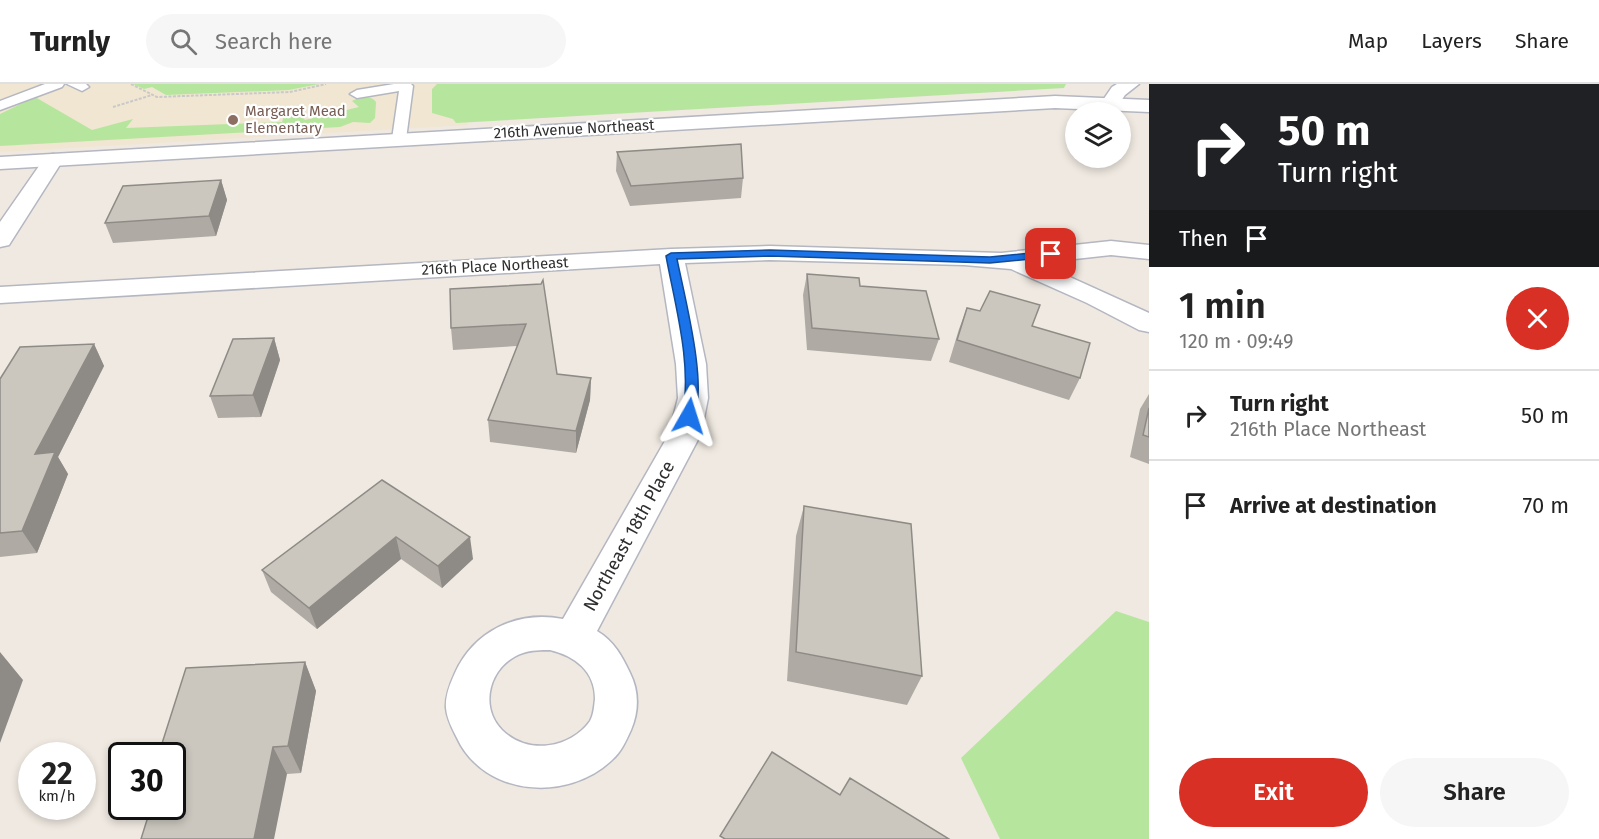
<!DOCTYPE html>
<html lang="en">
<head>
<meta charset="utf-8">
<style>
	:root { --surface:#fff; --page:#f6f6f6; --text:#222; --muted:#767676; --line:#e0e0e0; --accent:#d93025 }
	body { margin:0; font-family:"Fira Sans",sans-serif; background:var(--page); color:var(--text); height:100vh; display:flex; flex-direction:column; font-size:22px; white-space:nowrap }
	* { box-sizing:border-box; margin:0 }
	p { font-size:20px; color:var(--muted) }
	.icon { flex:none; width:33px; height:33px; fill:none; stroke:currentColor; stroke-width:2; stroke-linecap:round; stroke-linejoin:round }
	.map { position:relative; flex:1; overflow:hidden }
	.sheet { display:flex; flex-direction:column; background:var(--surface); width:450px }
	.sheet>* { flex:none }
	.hud { background:#202124; color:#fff; overflow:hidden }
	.fabs { position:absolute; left:1065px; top:18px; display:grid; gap:12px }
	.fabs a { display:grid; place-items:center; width:66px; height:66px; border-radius:50%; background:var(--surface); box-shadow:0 3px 9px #0003; font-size:30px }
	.speed { position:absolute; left:18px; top:658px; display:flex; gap:12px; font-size:30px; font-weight:700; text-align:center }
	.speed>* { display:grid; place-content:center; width:78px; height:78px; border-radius:50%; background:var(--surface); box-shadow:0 3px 9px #0003; line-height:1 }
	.speed small { font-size:15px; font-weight:400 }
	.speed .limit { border:3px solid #111; border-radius:9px; background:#fff; color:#111 }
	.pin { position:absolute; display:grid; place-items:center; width:51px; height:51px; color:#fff; margin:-26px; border-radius:12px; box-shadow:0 3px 9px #0006 }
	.me { position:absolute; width:66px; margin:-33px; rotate:6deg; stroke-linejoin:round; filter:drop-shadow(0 0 4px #0008) }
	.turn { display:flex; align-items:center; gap:21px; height:126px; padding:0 30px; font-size:27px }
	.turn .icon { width:78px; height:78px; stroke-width:2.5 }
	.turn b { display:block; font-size:42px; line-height:51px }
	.then { display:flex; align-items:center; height:57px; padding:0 30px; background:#0003; gap:12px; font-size:22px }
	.round { display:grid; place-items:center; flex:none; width:63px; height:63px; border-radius:32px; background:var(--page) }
	.headline { display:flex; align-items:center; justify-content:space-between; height:102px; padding:0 30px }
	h1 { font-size:36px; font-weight:600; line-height:45px }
	.cta { display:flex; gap:12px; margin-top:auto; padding:12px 30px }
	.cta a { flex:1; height:69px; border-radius:36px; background:var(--accent); color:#fff; font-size:24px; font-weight:600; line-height:69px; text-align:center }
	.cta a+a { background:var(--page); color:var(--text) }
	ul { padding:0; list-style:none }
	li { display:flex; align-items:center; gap:18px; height:90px; padding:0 30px; border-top:2px solid var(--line) }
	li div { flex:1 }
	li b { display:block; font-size:22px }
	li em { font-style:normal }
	header { display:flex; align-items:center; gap:36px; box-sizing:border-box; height:84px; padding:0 30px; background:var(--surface); border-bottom:2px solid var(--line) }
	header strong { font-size:28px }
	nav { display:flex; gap:33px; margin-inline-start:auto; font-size:21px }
	.search { width:420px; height:54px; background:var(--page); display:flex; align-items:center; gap:15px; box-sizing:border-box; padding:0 21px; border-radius:33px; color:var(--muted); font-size:22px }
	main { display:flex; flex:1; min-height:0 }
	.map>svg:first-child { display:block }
	.education { fill:#f0e6d1 }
	.green { fill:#b6e59e }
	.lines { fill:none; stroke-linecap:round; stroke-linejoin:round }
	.lane-casing { stroke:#b4b7c1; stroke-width:3 }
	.street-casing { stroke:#b4b7c1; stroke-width:3 }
	.secondary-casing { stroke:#b4b7c1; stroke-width:3 }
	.path { stroke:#c9c9c9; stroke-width:2; stroke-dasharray:3 1.5; stroke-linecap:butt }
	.lane { fill:#fff; fill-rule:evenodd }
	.street { fill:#fff; fill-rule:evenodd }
	.secondary { fill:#fff; fill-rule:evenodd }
	.wall { fill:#afaba4 }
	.shaded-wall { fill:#8e8b86 }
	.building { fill:#cbc7bf; stroke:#8e8b86; stroke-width:1.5 }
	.route { fill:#1a73e8; stroke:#114b97; stroke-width:1.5 }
	.education-dot { fill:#8d6e63; stroke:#fff; stroke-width:2 }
	.labels { text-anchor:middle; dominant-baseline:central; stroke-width:4.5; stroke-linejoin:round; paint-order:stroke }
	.far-education-label { font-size:15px; fill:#785e54; stroke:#fff; text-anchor:start }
	.far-street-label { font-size:15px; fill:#2e2e2e; stroke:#fff }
	.street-label { font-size:18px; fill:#2e2e2e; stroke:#fff }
</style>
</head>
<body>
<header>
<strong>Turnly</strong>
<div class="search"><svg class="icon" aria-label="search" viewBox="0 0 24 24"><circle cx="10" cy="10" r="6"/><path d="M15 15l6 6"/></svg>Search here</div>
<nav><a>Map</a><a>Layers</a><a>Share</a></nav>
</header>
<main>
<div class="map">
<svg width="1149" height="755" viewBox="0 0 1149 755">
	<rect width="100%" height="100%" fill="#efe9e1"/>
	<path class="education" d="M 0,0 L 447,0 L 468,39 L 467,41 L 0,68 Z"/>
	<path class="green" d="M 133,0 L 319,0 L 289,6 L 166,11 L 152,3 L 144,5 Z
		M 437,0 L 1066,0 L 1064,4 L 456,39 L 453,35 L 432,29 L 432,5 Z
		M 35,13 L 92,46 L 133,35 L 126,44 L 282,38 L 284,32 L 300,30 L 305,36 L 359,23 L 352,17 C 359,13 371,11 376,18 L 375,34 L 370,39 L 353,38 L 340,43 L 0,62 L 0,30 Z
		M 1116,527 L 1149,538 L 1149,755 L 1000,755 L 961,674 Z"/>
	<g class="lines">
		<g class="lane-casing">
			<path id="lane" d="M 45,0 L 64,0 L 62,3 L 0,26 L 0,17 Z
				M 67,0 L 86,0 L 89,3 L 82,7 Z
				M 394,0 L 411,0 L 413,2 L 406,55 L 399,59 L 392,55 L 399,7 L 357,14 L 350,10 L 357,6 Z"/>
		</g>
		<g class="street-casing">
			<path id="street" d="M 1117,0 L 1139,0 L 1125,11 L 1117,23 L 1103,23 L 1101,19 L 1112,3 Z
				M 53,70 L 60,72 L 63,76 L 9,161 L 0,163 L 0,138 L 46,72 Z
				M 1111,157 L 1149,161 L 1149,175 L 1111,171 L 1039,179 L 1149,229 L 1149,248 L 1139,246 L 1087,219 L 1011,185 L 964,181 L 770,176 L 685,179 L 706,280 L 708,314 L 701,350 L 597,547 C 614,557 622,572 630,589 C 639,607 639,627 631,646 C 626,657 621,668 612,676 C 567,719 484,712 457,654 C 452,644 447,635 446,624 C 445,612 450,600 455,589 C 474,547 517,526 563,535 L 669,350 L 678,314 L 676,280 L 660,180 L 0,219 L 0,203 L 671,165 L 770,162 L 1001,169 ZM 550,566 C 575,572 595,587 595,615 C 594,622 594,630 590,637 C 570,665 527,671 502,646 C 478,622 490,580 523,569 C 531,566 541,566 550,566 Z"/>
		</g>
		<g class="secondary-casing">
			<path id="secondary" d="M 1055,12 L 1149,16 L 1149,28 L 1055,24 L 0,85 L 0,73 Z"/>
		</g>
		<path class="path" d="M 131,0 L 157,13 L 290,8 L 326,0
			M 113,23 L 152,11"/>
		<use href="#lane" class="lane"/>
		<use href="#street" class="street"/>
		<use href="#secondary" class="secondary"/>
	</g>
	<path class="wall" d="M 617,68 L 743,94 L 741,114 L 630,122 L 616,87 Z
		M 221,96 L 227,116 L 216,152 L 113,159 L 105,139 Z
		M 807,190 L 860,202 L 939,255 L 931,277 L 807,266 L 803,211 Z
		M 541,200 L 557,290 L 591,294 L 590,316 L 576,369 L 490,358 L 488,336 L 517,262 L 453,266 L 451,244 Z
		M 967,224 L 1032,242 L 1080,294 L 1069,316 L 949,278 L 959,245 Z
		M 274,254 L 280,276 L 261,333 L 218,334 L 210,312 Z
		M 94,260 L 104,282 L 58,373 L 68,390 L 37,469 L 0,473 L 0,295 Z
		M 1149,310 L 1149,380 L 1130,373 L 1140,325 Z
		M 382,396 L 473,475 L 442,504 L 401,475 L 317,545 L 271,508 L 262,486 Z
		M 804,422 L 922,592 L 907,621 L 787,597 L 796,452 Z
		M 305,578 L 316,607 L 301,689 L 287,690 L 151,723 Z"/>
	<path class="shaded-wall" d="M 221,96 L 227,116 L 216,152 L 209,132 Z
		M 274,254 L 280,276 L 261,333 L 253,311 Z
		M 94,260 L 104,282 L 58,373 L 68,390 L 37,469 L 22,447 L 35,370 Z
		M 591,294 L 590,316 L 576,369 L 576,347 Z
		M 396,453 L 401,475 L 317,545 L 309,524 Z
		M 470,453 L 473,475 L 442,504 L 438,482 Z
		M 0,568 L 23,596 L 0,659 Z
		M 305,578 L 316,607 L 301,689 L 288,662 Z
		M 273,663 L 287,690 L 274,755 L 254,755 Z"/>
	<path class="building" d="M 741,60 L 743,94 L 631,102 L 617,68 Z
		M 221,96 L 209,132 L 105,139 L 123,102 Z
		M 807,190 L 859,194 L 860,202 L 926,207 L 939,255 L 812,244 Z
		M 543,196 L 557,290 L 591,294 L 576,347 L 488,336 L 526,240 L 451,244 L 450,205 L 541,200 Z
		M 990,207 L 1040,221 L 1032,242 L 1090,259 L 1080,294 L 957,256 L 967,224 L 980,227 Z
		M 274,254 L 253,311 L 210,312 L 233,255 Z
		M 94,260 L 35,370 L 55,368 L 22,447 L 0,449 L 0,295 L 20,263 Z
		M 1149,324 L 1149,353 L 1143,351 Z
		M 382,396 L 470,453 L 438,482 L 396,453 L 309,524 L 262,486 Z
		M 804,422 L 911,440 L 922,592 L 796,568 Z
		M 305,578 L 288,662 L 273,663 L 254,755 L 141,755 L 151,723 L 172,723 L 172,672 L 158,672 L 186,584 Z
		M 772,668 L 840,711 L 850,694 L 949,755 L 725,755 L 720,752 Z"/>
	<path class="route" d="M 770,166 L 990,173 L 1051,167 L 1056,170 L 1051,173 L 990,179 L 770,172 L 677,175 C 684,211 709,304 693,335 L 684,335 L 682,332 C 693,283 675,221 666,172 L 671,169 Z"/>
	<circle class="education-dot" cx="233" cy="36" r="6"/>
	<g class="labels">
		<g class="far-education-label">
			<text x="245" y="27">Margaret Mead<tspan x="245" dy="17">Elementary</tspan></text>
		</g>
		<g class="far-street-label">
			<text transform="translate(574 45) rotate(-3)">216th Avenue Northeast</text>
			<text transform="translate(495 182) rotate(-3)">216th Place Northeast</text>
		</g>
		<g class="street-label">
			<text transform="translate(629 452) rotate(-61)">Northeast 18th Place</text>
		</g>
	</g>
</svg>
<div class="fabs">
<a><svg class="icon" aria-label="layers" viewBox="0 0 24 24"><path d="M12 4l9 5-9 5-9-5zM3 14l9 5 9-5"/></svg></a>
</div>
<div class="speed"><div>22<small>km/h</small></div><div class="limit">30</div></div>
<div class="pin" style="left:1051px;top:170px;background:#d93025"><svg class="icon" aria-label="arrive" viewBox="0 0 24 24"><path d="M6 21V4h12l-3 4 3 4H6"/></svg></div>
<svg class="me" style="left:689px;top:332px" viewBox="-20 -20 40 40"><path d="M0-17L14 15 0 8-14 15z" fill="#1a73e8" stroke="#fff" stroke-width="4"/></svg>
</div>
<section class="sheet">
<div class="hud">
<div class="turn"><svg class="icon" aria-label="right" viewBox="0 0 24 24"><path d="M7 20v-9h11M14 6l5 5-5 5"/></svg><div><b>50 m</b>Turn right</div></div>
<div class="then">Then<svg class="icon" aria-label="arrive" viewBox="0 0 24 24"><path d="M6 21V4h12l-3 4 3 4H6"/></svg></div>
</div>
<div class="headline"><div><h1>1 min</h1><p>120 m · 09:49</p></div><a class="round" style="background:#d93025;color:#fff"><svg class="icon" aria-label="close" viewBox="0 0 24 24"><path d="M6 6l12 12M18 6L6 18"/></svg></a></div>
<ul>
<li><svg class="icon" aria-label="right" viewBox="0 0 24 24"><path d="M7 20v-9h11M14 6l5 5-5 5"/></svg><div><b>Turn right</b><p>216th Place Northeast</p></div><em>50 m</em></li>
<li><svg class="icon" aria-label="arrive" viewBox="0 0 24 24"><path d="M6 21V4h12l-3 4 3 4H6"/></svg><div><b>Arrive at destination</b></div><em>70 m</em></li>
</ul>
<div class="cta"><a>Exit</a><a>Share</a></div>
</section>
</main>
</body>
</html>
